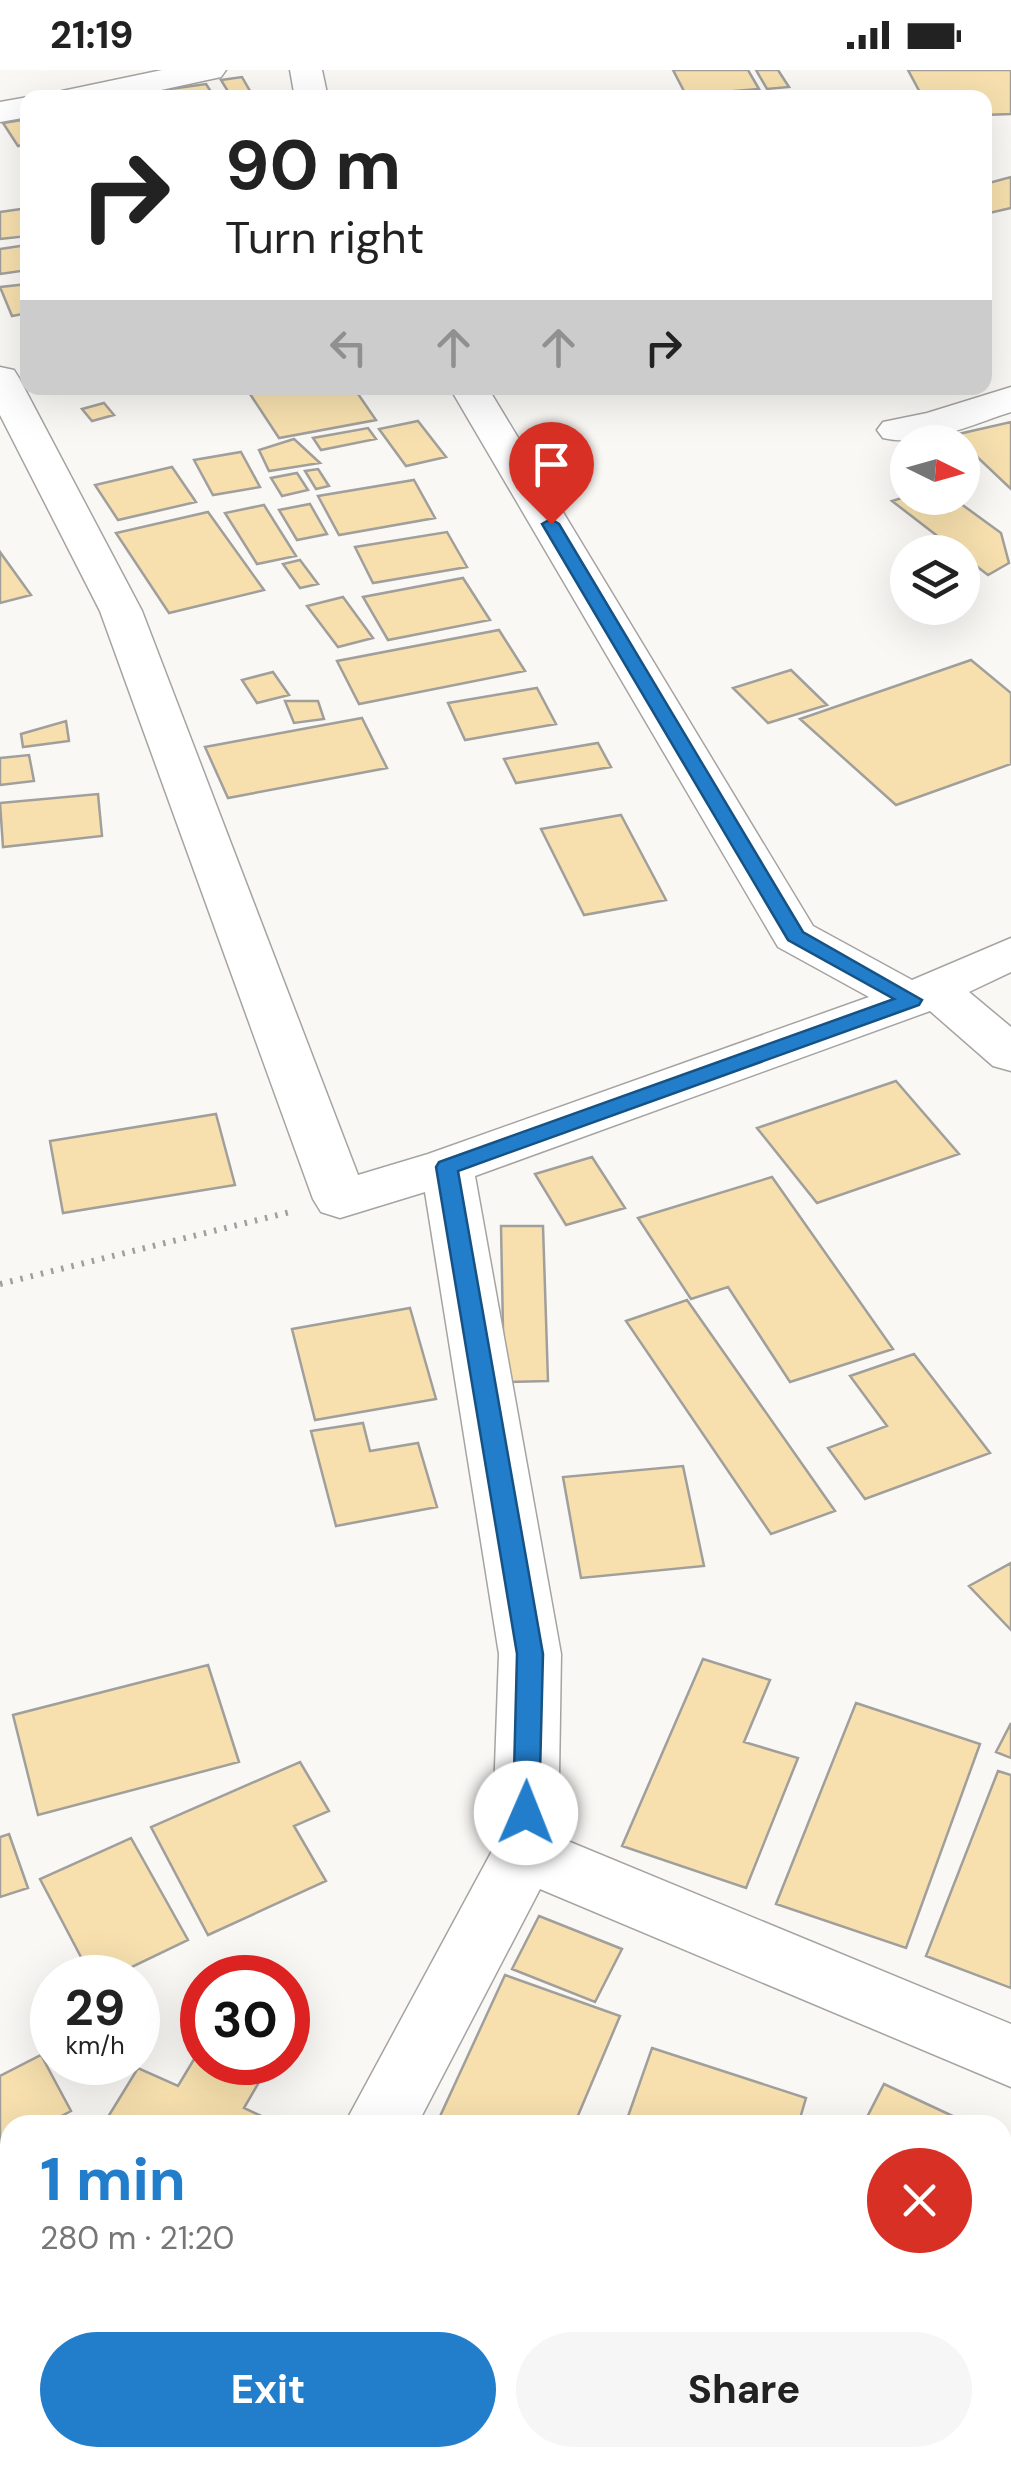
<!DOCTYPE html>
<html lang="en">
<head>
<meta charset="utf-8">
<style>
	:root { --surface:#fff; --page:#f6f6f6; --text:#222; --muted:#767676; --accent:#227ecb }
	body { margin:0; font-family:"DM Sans",sans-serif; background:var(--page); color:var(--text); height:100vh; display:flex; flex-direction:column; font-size:38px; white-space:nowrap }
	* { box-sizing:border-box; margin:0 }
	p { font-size:32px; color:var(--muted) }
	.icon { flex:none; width:55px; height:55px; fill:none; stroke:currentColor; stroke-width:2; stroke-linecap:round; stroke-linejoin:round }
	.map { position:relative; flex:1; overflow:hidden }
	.sheet { position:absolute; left:0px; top:2045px; width:1012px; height:352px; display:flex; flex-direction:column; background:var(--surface); border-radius:30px 30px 0 0; box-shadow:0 10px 40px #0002 }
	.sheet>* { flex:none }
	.guide { position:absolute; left:20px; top:20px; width:972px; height:305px; border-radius:20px; box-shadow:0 10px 40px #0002; background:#fff; color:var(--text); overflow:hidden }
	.needle { width:65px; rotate:95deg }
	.buttons { position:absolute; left:890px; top:355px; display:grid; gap:20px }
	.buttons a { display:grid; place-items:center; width:90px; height:90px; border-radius:50%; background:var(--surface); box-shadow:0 10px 40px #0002; font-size:50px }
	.speed { position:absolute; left:30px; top:1885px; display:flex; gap:20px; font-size:50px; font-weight:700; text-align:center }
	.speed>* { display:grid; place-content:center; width:130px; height:130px; border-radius:50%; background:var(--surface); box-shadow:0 10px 40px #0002; line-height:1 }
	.speed small { font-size:25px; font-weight:400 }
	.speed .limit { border:15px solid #d22; background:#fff; color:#111 }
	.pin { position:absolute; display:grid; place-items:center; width:85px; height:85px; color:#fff; margin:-102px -42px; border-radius:50% 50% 50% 0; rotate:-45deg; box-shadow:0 0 10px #0007 }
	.pin .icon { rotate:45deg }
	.me { position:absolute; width:110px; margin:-55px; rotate:1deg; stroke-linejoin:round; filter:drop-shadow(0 0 8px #0008) }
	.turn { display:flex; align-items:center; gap:35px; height:210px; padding:0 40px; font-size:45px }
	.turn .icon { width:130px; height:130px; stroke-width:2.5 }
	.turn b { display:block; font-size:70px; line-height:85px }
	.lanes { display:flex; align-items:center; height:95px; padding:0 40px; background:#0003; justify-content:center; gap:50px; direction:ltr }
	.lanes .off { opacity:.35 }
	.round { display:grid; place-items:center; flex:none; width:105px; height:105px; border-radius:52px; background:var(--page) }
	.overview { display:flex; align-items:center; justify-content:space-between; height:170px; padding:0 40px }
	h1 { font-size:60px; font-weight:700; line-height:75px; color:var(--accent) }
	.button { display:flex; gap:20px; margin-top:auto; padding:20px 40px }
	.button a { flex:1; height:115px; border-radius:60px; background:var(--accent); color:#fff; font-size:40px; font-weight:700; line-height:115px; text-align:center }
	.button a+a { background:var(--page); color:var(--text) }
	.status { display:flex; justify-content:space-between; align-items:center; height:70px; padding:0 50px; background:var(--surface); direction:ltr }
	.status svg { height:28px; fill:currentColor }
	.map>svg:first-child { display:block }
	.building { fill:#f7e0ae; stroke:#a09f9c; stroke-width:2.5 }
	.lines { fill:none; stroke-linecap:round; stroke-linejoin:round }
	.minor-casing { stroke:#a6a4a2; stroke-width:3 }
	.path { stroke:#a09f9d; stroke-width:6; stroke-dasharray:2.5 8; stroke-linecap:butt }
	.minor { fill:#fff; fill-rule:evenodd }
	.route { fill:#227ecb; stroke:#165284; stroke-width:2.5 }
</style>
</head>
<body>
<div class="status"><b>21:19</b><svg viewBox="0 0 49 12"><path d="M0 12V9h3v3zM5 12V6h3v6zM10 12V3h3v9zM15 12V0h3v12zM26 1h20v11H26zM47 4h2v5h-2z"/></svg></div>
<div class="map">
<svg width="1011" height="2396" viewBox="0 0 1011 2396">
	<rect width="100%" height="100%" fill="#faf8f5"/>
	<path class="building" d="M 673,0 L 748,0 L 759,19 L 686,25 Z
		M 756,0 L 778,0 L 789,17 L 767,19 Z
		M 908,0 L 1011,0 L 1011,44 L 985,45 L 985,28 L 923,28 Z
		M 242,7 L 254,28 L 232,28 L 221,10 Z
		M 206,14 L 215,28 L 136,28 L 134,24 Z
		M 28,49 L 28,74 L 18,76 L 3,53 Z
		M 1011,107 L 1011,138 L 985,144 L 985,114 Z
		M 28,138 L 28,166 L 0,169 L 0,142 Z
		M 27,175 L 28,200 L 0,204 L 0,179 Z
		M 28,214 L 28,243 L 12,246 L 0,217 Z
		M 269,318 L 354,318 L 376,350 L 279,368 L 248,321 Z
		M 104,333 L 114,345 L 92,351 L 82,339 Z
		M 418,351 L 446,387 L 406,396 L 379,359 Z
		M 1011,352 L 1011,419 L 954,365 Z
		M 368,358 L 376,369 L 321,380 L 313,368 Z
		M 294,369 L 320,393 L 269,401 L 259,380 Z
		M 241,382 L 260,417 L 213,425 L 194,390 Z
		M 172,397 L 196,432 L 118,450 L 95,415 Z
		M 318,399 L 329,416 L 316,419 L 305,401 Z
		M 297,403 L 308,420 L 282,426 L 271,408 Z
		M 414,410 L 435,448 L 339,465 L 318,426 Z
		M 908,426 L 931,428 L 936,432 L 953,428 L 1001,463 L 1009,493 L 988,505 L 892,431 Z
		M 310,434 L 327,464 L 297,470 L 279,440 Z
		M 264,435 L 296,486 L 257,494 L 225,443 Z
		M 208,442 L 264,520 L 169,543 L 116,463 Z
		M 447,462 L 467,497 L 373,513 L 355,477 Z
		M 0,482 L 31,525 L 0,533 Z
		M 300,490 L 318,514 L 300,518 L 283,494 Z
		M 463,508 L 490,550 L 388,570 L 363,527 Z
		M 343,527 L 373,568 L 338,577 L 307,536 Z
		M 499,560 L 525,601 L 359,634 L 337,591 Z
		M 971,590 L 1011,623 L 1011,694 L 896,735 L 800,649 Z
		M 791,600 L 827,635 L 768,653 L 733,618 Z
		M 273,602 L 289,625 L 257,633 L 242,610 Z
		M 537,618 L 556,654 L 465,670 L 448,633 Z
		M 285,631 L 318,631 L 324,649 L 294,653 Z
		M 362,648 L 387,698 L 228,728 L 205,677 Z
		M 66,651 L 69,671 L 23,677 L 21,664 Z
		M 598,673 L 611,697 L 516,713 L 504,689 Z
		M 29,685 L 34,711 L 0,715 L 0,688 Z
		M 98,724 L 102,766 L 3,777 L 0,733 Z
		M 621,745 L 666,830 L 584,845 L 541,759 Z
		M 896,1011 L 959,1084 L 817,1133 L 757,1058 Z
		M 216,1044 L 235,1115 L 63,1143 L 50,1071 Z
		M 592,1087 L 625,1138 L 566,1155 L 535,1104 Z
		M 772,1107 L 893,1279 L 790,1312 L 728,1217 L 691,1229 L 638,1148 Z
		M 501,1156 L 543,1156 L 548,1311 L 504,1312 Z
		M 687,1230 L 835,1441 L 771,1464 L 626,1251 Z
		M 410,1238 L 436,1329 L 315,1350 L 292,1259 Z
		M 914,1284 L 990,1383 L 865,1429 L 828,1378 L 887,1356 L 850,1306 Z
		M 363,1353 L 370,1381 L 418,1373 L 437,1437 L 336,1456 L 311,1361 Z
		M 683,1396 L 704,1496 L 581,1508 L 563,1407 Z
		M 1011,1493 L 1011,1560 L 969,1516 Z
		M 703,1589 L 770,1610 L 744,1672 L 798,1688 L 746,1818 L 622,1776 Z
		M 208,1595 L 239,1692 L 38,1745 L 13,1645 Z
		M 856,1633 L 980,1674 L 906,1878 L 776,1834 Z
		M 1011,1653 L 1011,1688 L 996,1682 Z
		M 300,1692 L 329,1741 L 294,1756 L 326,1811 L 208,1865 L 151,1757 Z
		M 998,1701 L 1011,1705 L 1011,1918 L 926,1886 Z
		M 9,1764 L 28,1818 L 0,1827 L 0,1767 Z
		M 131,1768 L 188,1870 L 109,1908 L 92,1908 L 40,1809 Z
		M 539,1846 L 622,1879 L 595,1932 L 512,1899 Z
		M 505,1905 L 620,1946 L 574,2055 L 436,2055 Z
		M 652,1978 L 806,2028 L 798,2055 L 625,2055 Z
		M 199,1981 L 202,1992 L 227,1992 L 262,2007 L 244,2038 L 281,2055 L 103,2055 L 138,1998 L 178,2016 Z
		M 41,1985 L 71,2041 L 44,2055 L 10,2055 L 10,2073 L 0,2079 L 0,2006 Z
		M 884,2014 L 972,2055 L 863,2055 Z
		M 0,2348 L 10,2352 L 10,2388 L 100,2388 L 96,2396 L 0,2396 Z"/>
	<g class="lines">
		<g class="minor-casing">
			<path id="minor" d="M 162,0 L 226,0 L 221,7 L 124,28 L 58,28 L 62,21 Z
				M 290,0 L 322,0 L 328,28 L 295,28 Z
				M 28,27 L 28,47 L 0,52 L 0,32 Z
				M 0,297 L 14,300 L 19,308 L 142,541 L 358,1105 L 428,1084 L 869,927 L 778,877 L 450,318 L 488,318 L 813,856 L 912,910 L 1011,868 L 1011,902 L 969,922 L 1011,957 L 1011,1001 L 993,996 L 930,941 L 475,1106 L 561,1584 L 558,1767 L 1011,1954 L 1011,2017 L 540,1819 L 417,2055 L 344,2055 L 492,1781 L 499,1584 L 425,1122 L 340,1148 L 321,1142 L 313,1129 L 100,541 L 0,345 Z
				M 1011,317 L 1011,342 C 973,354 923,378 883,368 L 877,360 L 883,352 L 927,343 Z
				M 178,2388 L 256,2388 L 254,2396 L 176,2396 Z"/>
		</g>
		<path class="path" d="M 0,1214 L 290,1142"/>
		<use href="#minor" class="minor"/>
	</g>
	<path class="route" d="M 551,449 L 559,454 L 803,862 L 922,930 L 919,935 L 458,1101 L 543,1584 L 539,1743 L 536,1751 L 526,1755 L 516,1751 L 513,1743 L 517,1584 L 436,1097 L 439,1092 L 894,929 L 788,870 L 542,454 Z"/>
</svg>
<div class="buttons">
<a><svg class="needle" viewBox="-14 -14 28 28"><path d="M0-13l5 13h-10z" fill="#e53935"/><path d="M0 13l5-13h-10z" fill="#767676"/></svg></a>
<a><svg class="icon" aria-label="layers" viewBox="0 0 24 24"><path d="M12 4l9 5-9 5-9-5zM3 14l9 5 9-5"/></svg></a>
</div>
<div class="speed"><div>29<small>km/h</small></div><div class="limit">30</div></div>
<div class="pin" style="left:551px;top:454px;background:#d93025"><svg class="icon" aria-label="arrive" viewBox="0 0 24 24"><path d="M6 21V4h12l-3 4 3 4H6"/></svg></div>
<svg class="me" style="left:526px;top:1743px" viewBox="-20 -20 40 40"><circle r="19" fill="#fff"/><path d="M0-13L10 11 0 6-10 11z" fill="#227ecb"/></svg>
<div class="guide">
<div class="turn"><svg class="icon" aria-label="right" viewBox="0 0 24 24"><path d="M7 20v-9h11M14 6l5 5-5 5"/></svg><div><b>90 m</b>Turn right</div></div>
<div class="lanes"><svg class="icon off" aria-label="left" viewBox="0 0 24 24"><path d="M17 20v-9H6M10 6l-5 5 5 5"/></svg><svg class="icon off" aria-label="ahead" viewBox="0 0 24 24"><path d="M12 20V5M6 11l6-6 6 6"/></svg><svg class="icon off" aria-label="ahead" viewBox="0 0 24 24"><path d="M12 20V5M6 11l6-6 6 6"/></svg><svg class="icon" aria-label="right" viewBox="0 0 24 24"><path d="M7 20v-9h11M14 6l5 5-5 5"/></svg></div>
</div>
<section class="sheet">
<div class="overview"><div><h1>1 min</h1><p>280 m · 21:20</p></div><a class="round" style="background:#d93025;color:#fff"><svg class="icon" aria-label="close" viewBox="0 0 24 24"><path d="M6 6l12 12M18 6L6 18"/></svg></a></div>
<div class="button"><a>Exit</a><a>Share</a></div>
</section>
</div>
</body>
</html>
